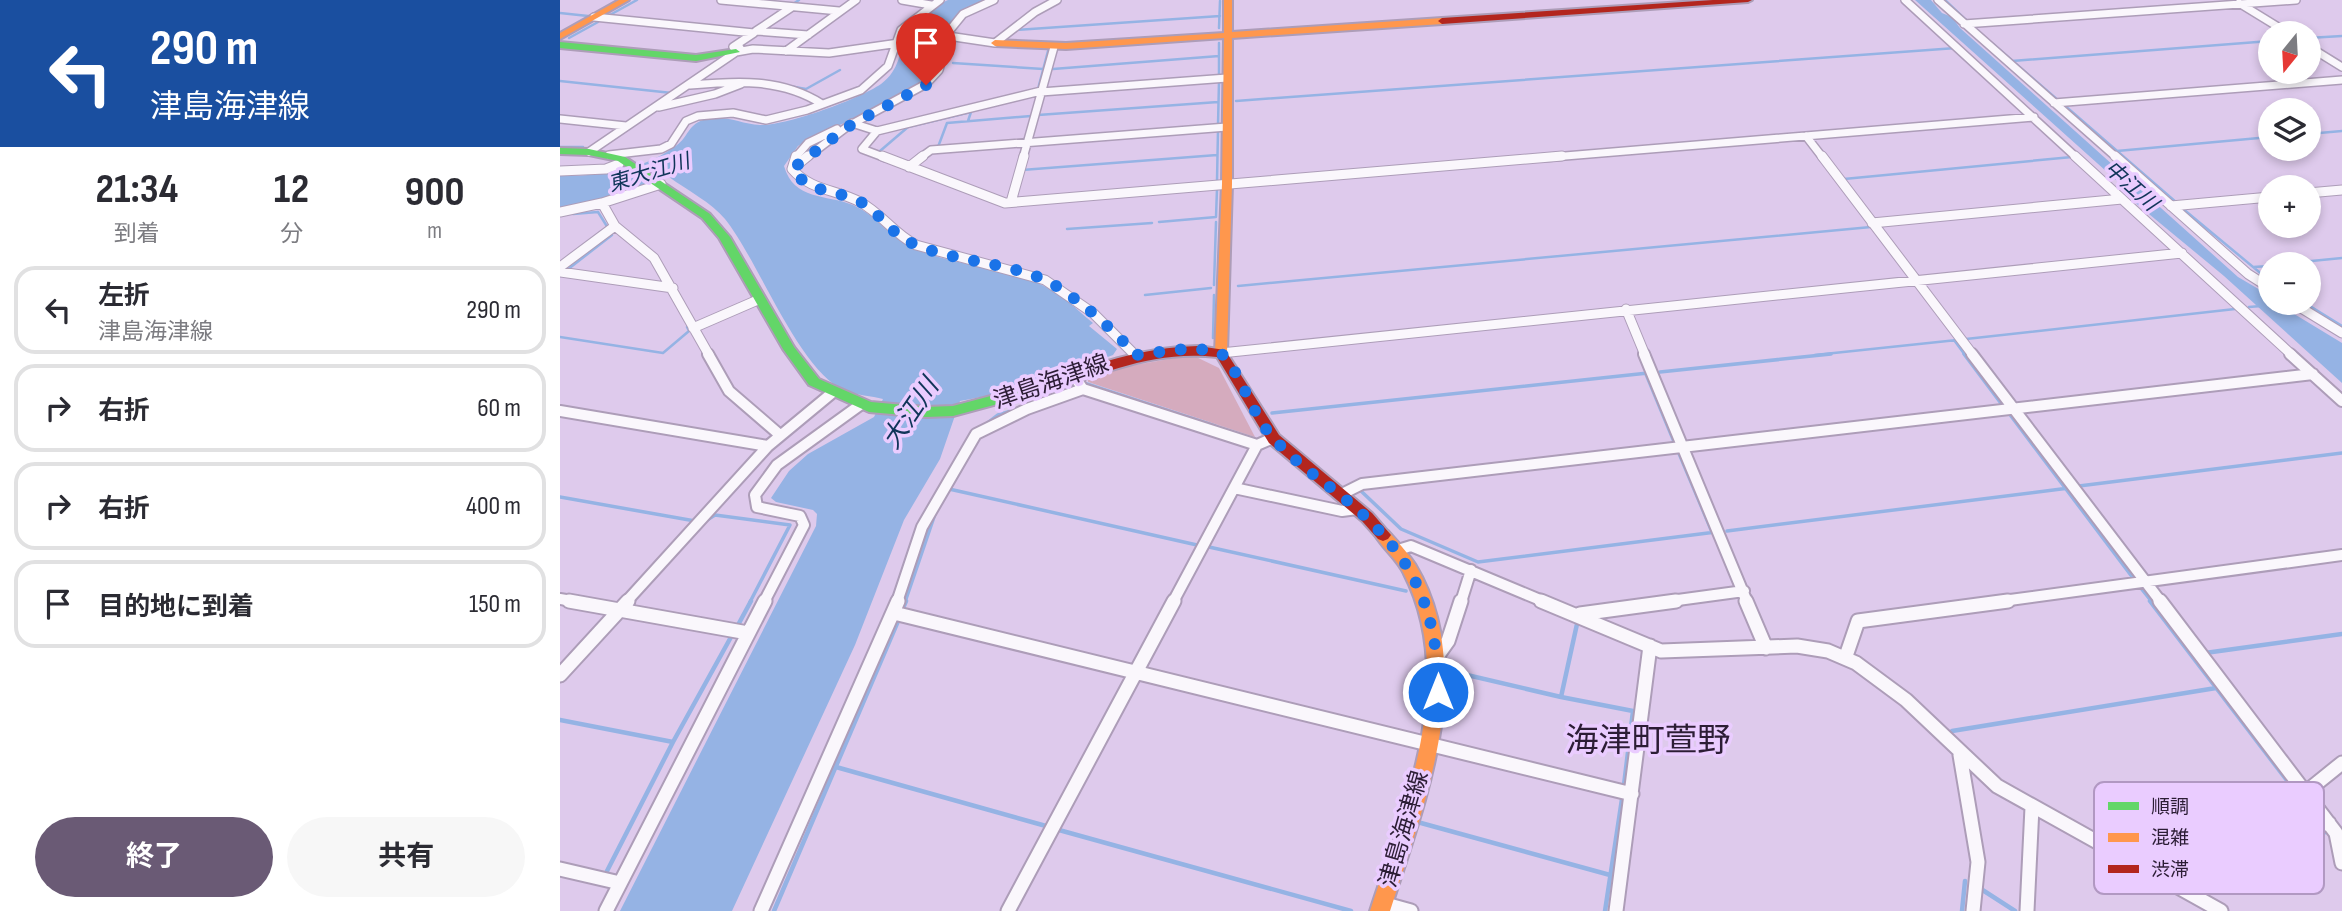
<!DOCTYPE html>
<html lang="ja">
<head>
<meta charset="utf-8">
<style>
	:root { --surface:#fff; --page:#f7f7f7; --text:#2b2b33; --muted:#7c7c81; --line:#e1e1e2; --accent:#6a5a75 }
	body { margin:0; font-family:"Sofia Sans Condensed","Noto Sans JP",sans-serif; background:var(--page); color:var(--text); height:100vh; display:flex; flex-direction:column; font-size:26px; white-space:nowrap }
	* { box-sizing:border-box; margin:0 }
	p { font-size:23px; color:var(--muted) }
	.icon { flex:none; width:38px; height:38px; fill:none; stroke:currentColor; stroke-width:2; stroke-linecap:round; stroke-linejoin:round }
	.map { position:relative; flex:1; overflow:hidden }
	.side { display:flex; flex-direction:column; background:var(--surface); width:560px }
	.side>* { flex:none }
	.guide { background:#1a4fa0; color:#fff; overflow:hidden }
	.needle { width:46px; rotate:198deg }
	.buttons { position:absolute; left:1698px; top:21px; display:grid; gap:14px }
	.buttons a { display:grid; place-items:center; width:63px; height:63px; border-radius:50%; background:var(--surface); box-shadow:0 4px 10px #0003; font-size:35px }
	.pin { position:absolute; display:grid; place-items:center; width:60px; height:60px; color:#fff; margin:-72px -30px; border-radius:50% 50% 50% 0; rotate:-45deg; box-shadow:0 0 7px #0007 }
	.pin .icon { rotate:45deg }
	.me { position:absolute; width:77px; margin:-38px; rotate:0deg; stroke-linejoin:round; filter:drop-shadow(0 0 5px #0008) }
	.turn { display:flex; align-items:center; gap:24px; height:147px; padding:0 35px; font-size:32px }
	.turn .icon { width:91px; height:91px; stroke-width:2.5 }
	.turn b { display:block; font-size:49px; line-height:60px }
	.eta { display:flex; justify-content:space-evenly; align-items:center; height:119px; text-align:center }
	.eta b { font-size:42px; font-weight:700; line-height:49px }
	.button { display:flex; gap:14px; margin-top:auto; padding:14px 35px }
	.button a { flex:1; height:80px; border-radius:42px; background:var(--accent); color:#fff; font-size:28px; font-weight:700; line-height:80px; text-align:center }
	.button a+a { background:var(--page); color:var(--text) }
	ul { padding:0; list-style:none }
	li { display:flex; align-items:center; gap:21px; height:88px; margin:0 14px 10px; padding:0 21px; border:4px solid var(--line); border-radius:21px }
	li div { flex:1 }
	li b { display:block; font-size:26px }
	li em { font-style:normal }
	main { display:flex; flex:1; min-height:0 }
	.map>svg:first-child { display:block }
	.green { fill:#d5abbe }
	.water { fill:#95b3e4 }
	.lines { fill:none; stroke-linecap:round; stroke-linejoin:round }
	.stream-far2 { stroke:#95b3e4; stroke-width:2.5 }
	.stream-far1 { stroke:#95b3e4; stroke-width:3.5 }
	.stream { stroke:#95b3e4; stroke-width:4.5 }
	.street-far3-casing { stroke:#ad9db8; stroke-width:10 }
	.street-far2-casing { stroke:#ad9db8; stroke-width:11 }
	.street-far1-casing { stroke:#ad9db8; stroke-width:14 }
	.street-casing { stroke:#ad9db8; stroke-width:17 }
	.fast-casing { stroke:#ad9db8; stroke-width:4 }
	.slow-casing { stroke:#ad9db8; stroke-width:4 }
	.jam-casing { stroke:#ad9db8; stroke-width:4 }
	.street-far3 { stroke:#faf7fc; stroke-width:7 }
	.street-far2 { stroke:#faf7fc; stroke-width:9 }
	.street-far1 { stroke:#faf7fc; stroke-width:10 }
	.street { stroke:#faf7fc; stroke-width:13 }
	.fast { fill:#63d668; fill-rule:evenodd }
	.slow { fill:#ff974d; fill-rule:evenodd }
	.jam { fill:#b3261e; fill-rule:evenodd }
	.route { stroke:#1a73e8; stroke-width:12; stroke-dasharray:0 21.6 }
	.labels { text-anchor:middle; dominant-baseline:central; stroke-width:7; stroke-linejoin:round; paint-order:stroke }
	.far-water-label { font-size:21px; font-style:italic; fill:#103559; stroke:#eaccff }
	.street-label { font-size:24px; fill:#2c1d35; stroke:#eaccff }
	.water-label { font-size:26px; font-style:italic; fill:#103559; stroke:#eaccff }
	.near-quarter-label { font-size:33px; fill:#2c1d35; stroke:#eaccff }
	.key { fill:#eaccff; stroke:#b198c2; stroke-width:2 }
	.key-label { font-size:19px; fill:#2c1d35 }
</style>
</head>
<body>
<main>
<section class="side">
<div class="guide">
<div class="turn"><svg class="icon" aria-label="left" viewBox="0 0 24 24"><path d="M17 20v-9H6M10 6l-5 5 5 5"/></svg><div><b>290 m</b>津島海津線</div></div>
</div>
<div class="eta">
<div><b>21:34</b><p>到着</p></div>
<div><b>12</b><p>分</p></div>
<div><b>900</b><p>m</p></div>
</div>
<ul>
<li><svg class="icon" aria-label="left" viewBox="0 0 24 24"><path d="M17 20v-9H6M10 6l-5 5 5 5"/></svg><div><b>左折</b><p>津島海津線</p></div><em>290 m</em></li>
<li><svg class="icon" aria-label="right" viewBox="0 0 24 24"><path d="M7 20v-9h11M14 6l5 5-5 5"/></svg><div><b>右折</b></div><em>60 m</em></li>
<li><svg class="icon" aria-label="right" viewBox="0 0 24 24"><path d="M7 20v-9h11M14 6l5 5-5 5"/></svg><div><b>右折</b></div><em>400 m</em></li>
<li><svg class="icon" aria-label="arrive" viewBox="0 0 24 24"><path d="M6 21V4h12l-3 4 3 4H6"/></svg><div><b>目的地に到着</b></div><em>150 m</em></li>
</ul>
<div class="button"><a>終了</a><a>共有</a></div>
</section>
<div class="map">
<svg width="1782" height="911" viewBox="0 0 1782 911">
	<rect width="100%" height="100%" fill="#decaec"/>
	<path class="green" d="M 632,355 L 659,368 L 695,437 L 528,382 L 528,377 L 541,371 Z"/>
	<path class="water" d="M 388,0 L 429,0 C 362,27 397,43 363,82 L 314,110 L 252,137 L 238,146 L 224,166 C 234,201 266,194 293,205 C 320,217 330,241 363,252 C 401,266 445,268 482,285 C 501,293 517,310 533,323 L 529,326 L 557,349 L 553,355 C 503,374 454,392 400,401 L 380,459 L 344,520 L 295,645 L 172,911 L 60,911 L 256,526 L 257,514 L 253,510 L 216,502 L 211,498 L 229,471 L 248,454 L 314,417 L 323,399 C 312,396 296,395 286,391 C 239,372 200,263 165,219 C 152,203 127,190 109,177 L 42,199 L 0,208 L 0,175 C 38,178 86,169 117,145 C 128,137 128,125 143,120 C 163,113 180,124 200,125 C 226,126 299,99 321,84 C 340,70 339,52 347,33 C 352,21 377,5 388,0 Z
		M 1355,0 L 1371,0 L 1382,13 L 1392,17 L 1400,28 L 1678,277 L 1707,294 L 1710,303 L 1716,303 L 1782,343 L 1782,383 L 1664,276 L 1572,200 L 1566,189 Z"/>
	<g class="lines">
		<path class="stream-far2" d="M 1385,0 L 1407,21
			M 233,4 L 239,0
			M 0,13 L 28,16
			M 48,16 L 77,0
			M 659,28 L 660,1
			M 456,30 L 660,16
			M 9,38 L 38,22
			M 1748,38 L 1782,36
			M 659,43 L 659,78
			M 1433,44 L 1499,101
			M 1452,61 L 1710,41
			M 393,63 L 483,69
			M 493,69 L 659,56
			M 0,81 L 112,93
			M 229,86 L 246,89 L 280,70
			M 478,89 L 488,51
			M 676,101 L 1396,48
			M 1503,104 L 1617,203
			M 478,115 L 658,102
			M 658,125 L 659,81
			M 1748,134 L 1782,131
			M 0,147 L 23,147
			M 378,147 L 387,123 L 471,116
			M 320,151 L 348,127 L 411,112 L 408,121
			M 1557,151 L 1710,137
			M 462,170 L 657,155
			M 1284,179 L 1512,157
			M 657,181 L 658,130
			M 1622,208 L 1710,281
			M 38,212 L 48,228
			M 13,214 L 38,212
			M 599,222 L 656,217 L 657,189
			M 507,229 L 592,223
			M 1722,264 L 1782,258
			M 1693,267 L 1710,266
			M 7,270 L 52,235 L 50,232
			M 654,285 L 656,222
			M 678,286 L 1311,227
			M 585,295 L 651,288
			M 1745,303 L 1782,326
			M 1689,307 L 1701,306
			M 0,337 L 103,353 L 129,331 L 127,327
			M 653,338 L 654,295
			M 1406,339 L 1675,309
			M 1394,340 L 1405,355
			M 1255,355 L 1397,340"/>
		<path class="stream-far1" d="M 1404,354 L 1443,406
			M 1100,372 L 1271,354
			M 1086,374 L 1115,444
			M 527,384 L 655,426
			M 1448,412 L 1573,578
			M 712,413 L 1088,373
			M 425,425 L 438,415 L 451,411
			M 1118,451 L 1152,532
			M 1519,486 L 1782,453
			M 389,489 L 637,545
			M 801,491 L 841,529 L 918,562 L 1156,532
			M 0,497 L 135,521
			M 144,522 L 155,515 L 230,525 L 190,602
			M 1167,531 L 1509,488
			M 649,547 L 846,591
			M 1580,587 L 1592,602
			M 345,602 L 375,514"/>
		<path class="stream" d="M 1590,601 L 1755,817
			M 343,608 L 346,601
			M 1017,624 L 1001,697 L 1073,711 L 1064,785
			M 178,625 L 191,601
			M 1645,653 L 1782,634
			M 890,671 L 1001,697
			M 0,720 L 113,742 L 47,871
			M 1392,731 L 1656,688
			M 113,742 L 171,637
			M 276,767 L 486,826
			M 861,823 L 1050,875
			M 499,830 L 791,911
			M 1603,860 L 1766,832
			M 1421,889 L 1455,911
			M 214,911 L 338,621
			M 1045,911 L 1062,799
			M 1402,911 L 1405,881"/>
		<g class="street-far3-casing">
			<path id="street-far3" d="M 161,0 L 279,11
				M 342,0 L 371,5
				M 1345,0 L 1517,158
				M 1378,0 L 1557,158
				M 1679,3 L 1728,33
				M 34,17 L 194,33 L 173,47 L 180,48
				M 1404,24 L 1736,0
				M 196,31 L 232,7
				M 197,31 L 248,35
				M 1748,46 L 1782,67
				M 226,51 L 296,0
				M 130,85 C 177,81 221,78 262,104
				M 481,92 L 667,78
				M 1494,103 L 1782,80
				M 99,107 L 155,94 L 181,84
				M 0,119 L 66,126
				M 292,124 L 366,84 L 379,70 L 390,30 L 403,14 L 434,0
				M 317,131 L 302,149 L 326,158
				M 1246,136 L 1263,158
				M 29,152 L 176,52 L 193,49 L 269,53 L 388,36 L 435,43 L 475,12 L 497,0
				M 49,155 L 101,149 L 111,144 L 126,121 L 138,116 L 173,113 L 206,120 L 247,110 L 301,90 L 328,66 L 341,30 L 380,0
				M 235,158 L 248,143 L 277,129
				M 246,158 L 292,123 L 317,131 L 481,91
				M 360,158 L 371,150 L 667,127
				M 463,158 L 494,47
				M 981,158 L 1474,117"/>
		</g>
		<g class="street-far2-casing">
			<path id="street-far2" d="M 248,156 L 232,169 C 251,191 276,189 300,202 C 321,213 334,234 356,245 L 485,280 L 533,313 L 575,355
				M 322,156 L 445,203 L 1002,156
				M 1262,156 L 1413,355
				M 1515,156 L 1732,355
				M 1555,156 L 1688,274 L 1710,288
				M 349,167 L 363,156
				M 232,169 L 236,156
				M 0,171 L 46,169 L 59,164
				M 1748,193 L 1782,190
				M 451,202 L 464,156
				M 42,203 L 101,184
				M 1611,206 L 1710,197
				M 0,212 L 42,203 L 55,226 L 94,258 L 149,355
				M 1312,223 L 1562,199
				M 0,267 L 55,226
				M 0,272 L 113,288
				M 1733,303 L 1782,333
				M 1066,309 L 1085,355
				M 133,328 L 200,299
				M 661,353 L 1622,253"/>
		</g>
		<g class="street-far1-casing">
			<path id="street-far1" d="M 148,354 L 169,391 L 220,435
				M 1084,354 L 1187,602
				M 1412,354 L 1601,602
				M 1730,354 L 1782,401
				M 514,376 L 523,389 L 697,445
				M 0,411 L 208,446
				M 674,488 L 782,511 L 797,509
				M 780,495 L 802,484 L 1753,374
				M 838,550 L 851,546 L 985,602
				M 0,599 L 18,602
				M 66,602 L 208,446 L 272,393
				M 204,602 L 244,525 L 240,516 L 197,507 L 195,495 L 217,465 L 300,405
				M 337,602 L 362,527 L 416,434 L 467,409 L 523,389
				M 613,602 L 697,445 L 713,438
				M 901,602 L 911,570
				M 1103,602 L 1184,591
				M 1435,602 L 1782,555"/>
		</g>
		<g class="street-casing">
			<path id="street" d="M 9,601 L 188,633
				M 981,601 L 1101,651 L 1237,646 L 1268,651 L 1296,663 L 1346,700 L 1437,786 L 1661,911
				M 1186,601 L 1206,648
				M 1600,601 L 1776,833 L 1782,863
				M 334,613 L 1072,794
				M 1020,614 L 1116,601
				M 878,655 L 888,641 L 901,601
				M 1286,656 L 1298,621 L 1448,601
				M 0,675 L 68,601
				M 1400,755 L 1418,862 L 1413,911
				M 1746,792 L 1782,763
				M 1567,859 L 1769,823
				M 0,869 L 60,883
				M 822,903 L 851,911
				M 46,911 L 205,601
				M 201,911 L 338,601
				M 448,911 L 614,601
				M 1056,911 L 1090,646
				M 1467,911 L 1472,807"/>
		</g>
		<g class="fast-casing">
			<path id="fast" d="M 0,42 L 136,55 L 176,49 L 180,52 L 136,61 L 0,48 Z
				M 0,148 L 29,149 L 65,157 L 150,214 L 170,237 L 234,347 L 259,379 L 311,402 L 366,407 L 393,406 L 484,382 L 491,387 L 489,390 L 393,416 L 366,417 L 309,412 L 249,385 L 223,349 L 159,238 L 142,218 L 58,161 L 29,155 L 0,154 Z"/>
		</g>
		<g class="slow-casing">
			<path id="slow" d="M 59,0 L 69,0 L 0,39 L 0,33 Z
				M 664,0 L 672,0 L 672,32 L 882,18 L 886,21 L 882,24 L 672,38 L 672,184 L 667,353 L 661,357 L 655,353 L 662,184 L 664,38 L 506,49 L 435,46 L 431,43 L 435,40 L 506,43 L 664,33 Z
				M 823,529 L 828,531 C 838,542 847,552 855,564 C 919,671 864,804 830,911 L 810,911 C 844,807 899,681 844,574 C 837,559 823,549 815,535 L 818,531 Z"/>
		</g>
		<g class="jam-casing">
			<path id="jam" d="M 1153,0 L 1192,0 L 1188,2 L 882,24 L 878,21 L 882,18 Z
				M 638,346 L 665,350 L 719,435 L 812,513 L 831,535 L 828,539 L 823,541 L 818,539 L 802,521 L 709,443 L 657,357 C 591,350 545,374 484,392 L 477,387 L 479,384 C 532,365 582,347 638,346 Z"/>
		</g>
		<use href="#street-far3" class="street-far3"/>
		<use href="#street-far2" class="street-far2"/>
		<use href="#street-far1" class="street-far1"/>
		<use href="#street" class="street"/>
		<use href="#fast" class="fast"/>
		<use href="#slow" class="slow"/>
		<use href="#jam" class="jam"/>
	</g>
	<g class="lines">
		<path class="route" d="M 366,85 L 292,124 L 232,169 C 250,194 272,189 297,200 C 320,211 329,234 356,245 C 397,262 445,262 485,280 C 511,292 557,332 575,355 L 633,348 L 661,353 C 684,378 691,414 714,439 C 735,462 760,479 784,498 C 850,552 878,605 878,692"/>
	</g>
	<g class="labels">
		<g class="far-water-label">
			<text transform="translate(89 173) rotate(-17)">東大江川</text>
			<text transform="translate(1571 186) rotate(42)">中江川</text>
		</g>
		<g class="street-label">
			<text transform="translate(491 382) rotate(-19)">津島海津線</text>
			<text transform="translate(844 829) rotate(-74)">津島海津線</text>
		</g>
		<g class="water-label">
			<text transform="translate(351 414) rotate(-56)">大江川</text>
		</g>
		<g class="near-quarter-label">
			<text x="1088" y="741">海津町萱野</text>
		</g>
	</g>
	<rect x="1534" y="782" width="230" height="112" rx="10" class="key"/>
	<rect x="1548" y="802" width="31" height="8" fill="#63d668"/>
	<rect x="1548" y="833" width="31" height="9" fill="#ff974d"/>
	<rect x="1548" y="865" width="31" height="8" fill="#b3261e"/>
	<g class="key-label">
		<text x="1591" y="813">順調</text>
		<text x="1591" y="844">混雑</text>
		<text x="1591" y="876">渋滞</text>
	</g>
</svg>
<div class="buttons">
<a><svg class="needle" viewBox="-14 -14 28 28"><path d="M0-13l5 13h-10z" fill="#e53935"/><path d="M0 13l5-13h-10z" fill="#7c7c81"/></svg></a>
<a><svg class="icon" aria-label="layers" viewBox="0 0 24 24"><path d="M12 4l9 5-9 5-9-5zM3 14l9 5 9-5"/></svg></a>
<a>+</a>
<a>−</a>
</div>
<div class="pin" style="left:366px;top:85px;background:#d93025"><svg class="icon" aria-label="arrive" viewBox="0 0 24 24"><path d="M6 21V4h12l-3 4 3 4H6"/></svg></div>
<svg class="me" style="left:878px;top:692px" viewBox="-20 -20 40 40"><circle r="17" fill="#1a73e8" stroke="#fff" stroke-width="3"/><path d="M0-11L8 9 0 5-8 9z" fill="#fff"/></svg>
</div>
</main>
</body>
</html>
